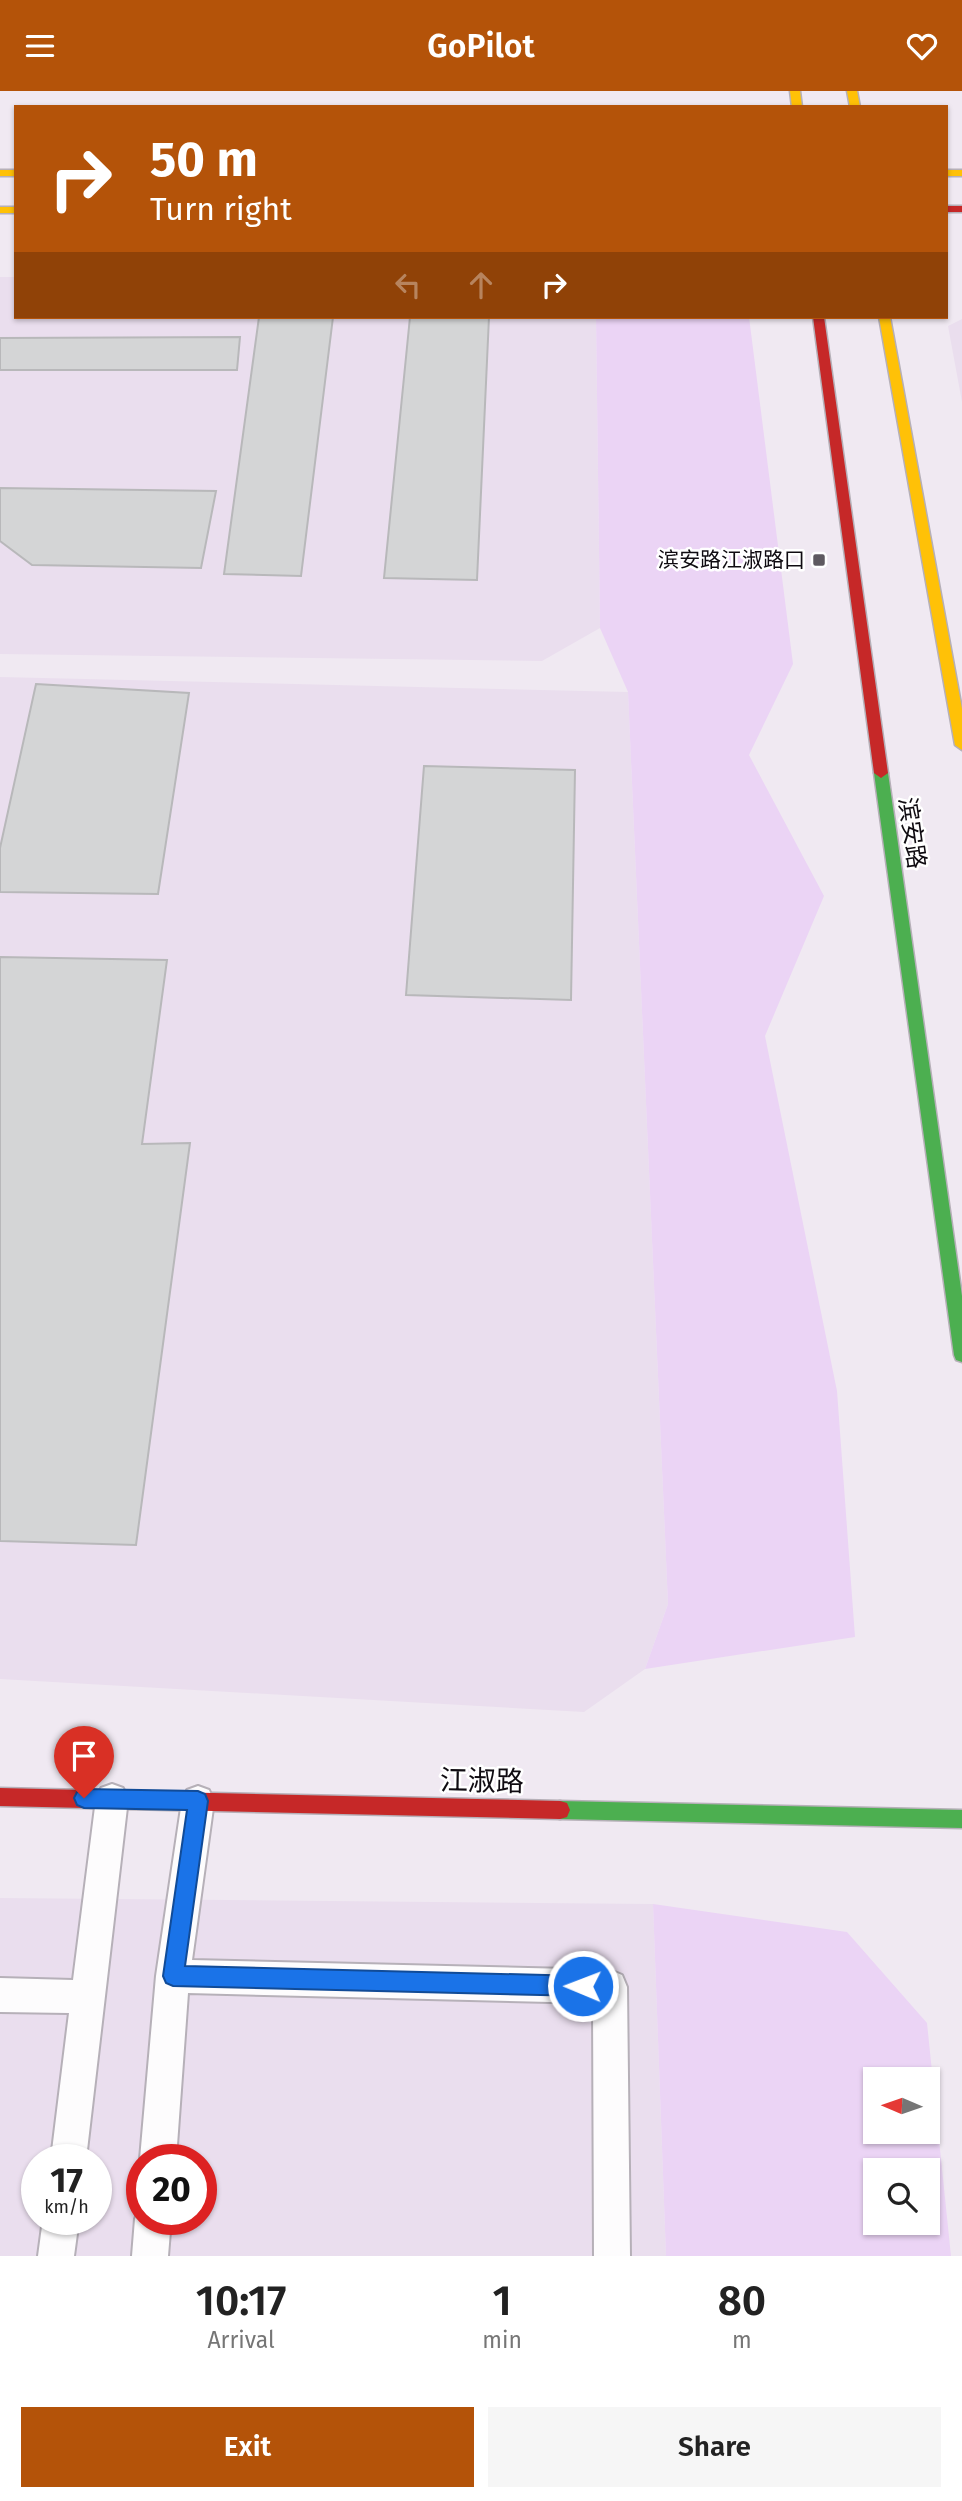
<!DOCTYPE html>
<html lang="en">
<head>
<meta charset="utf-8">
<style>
	:root { --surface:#fff; --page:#f6f6f6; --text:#222; --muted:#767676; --accent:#b45309 }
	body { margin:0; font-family:"Fira Sans","Noto Sans SC",sans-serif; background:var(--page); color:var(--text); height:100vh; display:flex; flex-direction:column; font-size:26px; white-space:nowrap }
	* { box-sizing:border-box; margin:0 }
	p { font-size:23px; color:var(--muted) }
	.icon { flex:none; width:38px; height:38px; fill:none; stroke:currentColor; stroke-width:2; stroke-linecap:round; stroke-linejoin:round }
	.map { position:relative; height:2165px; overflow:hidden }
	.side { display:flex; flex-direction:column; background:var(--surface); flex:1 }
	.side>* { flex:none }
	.hud { position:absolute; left:14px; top:14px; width:934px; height:214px; border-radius:0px; box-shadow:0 2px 5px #0004; background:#b45309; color:#fff; overflow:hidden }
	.needle { width:46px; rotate:272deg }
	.fabs { position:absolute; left:863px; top:1976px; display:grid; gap:14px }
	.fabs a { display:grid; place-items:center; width:77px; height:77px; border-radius:0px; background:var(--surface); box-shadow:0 2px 5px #0004; font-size:35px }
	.speed { position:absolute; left:21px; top:2053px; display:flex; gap:14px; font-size:35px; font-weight:700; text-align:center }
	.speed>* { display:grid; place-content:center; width:91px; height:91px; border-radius:50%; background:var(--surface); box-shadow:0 2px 5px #0004; line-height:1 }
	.speed small { font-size:18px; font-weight:400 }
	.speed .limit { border:10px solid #d22; background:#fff; color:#111 }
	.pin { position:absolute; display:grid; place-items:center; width:60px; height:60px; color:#fff; margin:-72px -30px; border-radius:50% 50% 50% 0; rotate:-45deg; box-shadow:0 0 7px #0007 }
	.pin .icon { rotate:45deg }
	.me { position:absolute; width:77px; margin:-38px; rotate:271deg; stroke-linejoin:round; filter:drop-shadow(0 0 5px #0008) }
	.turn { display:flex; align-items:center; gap:24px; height:147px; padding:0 21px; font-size:32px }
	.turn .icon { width:91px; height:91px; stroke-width:2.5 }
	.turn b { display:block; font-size:49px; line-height:60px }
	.lanes { display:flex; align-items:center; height:66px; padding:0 21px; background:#0003; justify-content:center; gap:35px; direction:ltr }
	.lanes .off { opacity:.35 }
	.eta { display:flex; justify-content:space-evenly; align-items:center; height:119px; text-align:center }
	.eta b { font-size:42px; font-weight:600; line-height:49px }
	.cta { display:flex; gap:14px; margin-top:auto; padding:14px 21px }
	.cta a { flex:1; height:80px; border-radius:0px; background:var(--accent); color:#fff; font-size:28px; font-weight:600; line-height:80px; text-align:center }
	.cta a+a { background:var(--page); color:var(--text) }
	header { display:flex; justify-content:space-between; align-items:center; height:91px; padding:0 21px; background:var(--accent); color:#fff; font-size:32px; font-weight:600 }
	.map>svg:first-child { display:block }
	.built { fill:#eadeee; fill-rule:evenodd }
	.green { fill:#ebd4f5; fill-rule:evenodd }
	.building { fill:#d4d5d6; stroke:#b8b8ba; stroke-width:2 }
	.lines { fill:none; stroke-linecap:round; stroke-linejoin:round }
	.lane-casing { stroke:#b6b0b8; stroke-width:4 }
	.fast-casing { stroke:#b6b0b8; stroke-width:3 }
	.slow-casing { stroke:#b6b0b8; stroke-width:3 }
	.jam-casing { stroke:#b6b0b8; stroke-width:3 }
	.lane { fill:#fdfcfd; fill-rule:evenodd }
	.fast { fill:#4caf50; fill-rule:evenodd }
	.slow { fill:#ffc107; fill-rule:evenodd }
	.jam { fill:#c62828; fill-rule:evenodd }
	.route { fill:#1a73e8; stroke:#114b97; stroke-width:2 }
	.poi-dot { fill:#5e5960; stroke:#fff; stroke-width:2.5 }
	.labels { text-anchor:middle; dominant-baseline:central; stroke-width:5; stroke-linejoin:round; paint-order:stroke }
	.far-poi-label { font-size:21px; fill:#0f0b11; stroke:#fff; text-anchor:end }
	.street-label { font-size:24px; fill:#0f0b11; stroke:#fff }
	.near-street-label { font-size:28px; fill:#0f0b11; stroke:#fff }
</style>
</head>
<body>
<header><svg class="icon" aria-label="menu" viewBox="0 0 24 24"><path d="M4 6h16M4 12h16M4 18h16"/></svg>GoPilot<svg class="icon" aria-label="heart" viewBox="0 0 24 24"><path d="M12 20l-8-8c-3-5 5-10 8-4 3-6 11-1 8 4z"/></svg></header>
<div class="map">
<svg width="962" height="2165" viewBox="0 0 962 2165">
	<rect width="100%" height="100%" fill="#f0e9f2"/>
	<path class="built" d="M 0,186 L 16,186 L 16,226 L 596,226 L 600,537 L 542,570 L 0,563 Z
		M 962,228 L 962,311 L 948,235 Z
		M 0,586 L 628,601 L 668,1513 L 645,1578 L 584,1621 L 0,1588 Z
		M 0,1807 L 653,1813 L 666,2165 L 0,2165 ZM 37,2068 L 96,2068 L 96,2128 L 37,2128 ZM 142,2068 L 201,2068 L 201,2128 L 142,2128 Z"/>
	<path class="green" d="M 596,226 L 749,226 L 793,573 L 749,664 L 824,805 L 765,945 L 837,1300 L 855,1546 L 645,1578 L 668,1513 L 628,601 L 600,537 Z
		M 653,1813 L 847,1841 L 927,1932 L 951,2165 L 666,2165 ZM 875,1988 L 928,1988 L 928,2040 L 875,2040 ZM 875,2079 L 928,2079 L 928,2132 L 875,2132 Z"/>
	<path class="building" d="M 259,226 L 333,226 L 301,485 L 224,483 Z
		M 410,226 L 489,226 L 477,489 L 384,487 Z
		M 240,246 L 237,279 L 0,279 L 0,247 Z
		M 0,397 L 216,400 L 201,477 L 32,474 L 0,450 Z
		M 36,593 L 189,602 L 158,803 L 0,801 L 0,757 Z
		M 424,675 L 575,679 L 571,909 L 406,904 Z
		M 0,866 L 167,869 L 142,1053 L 190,1052 L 136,1454 L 0,1450 Z"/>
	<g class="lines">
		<g class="lane-casing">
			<path id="lane" d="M 112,1693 L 123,1697 L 128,1708 L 86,2068 L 51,2068 L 69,1922 L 0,1921 L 0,1887 L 73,1889 L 96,1708 L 101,1697 Z
				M 198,1695 L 209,1699 L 214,1710 L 192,1869 L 610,1879 L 622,1884 L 627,1896 L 630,2165 L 594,2165 L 593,1912 L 188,1902 L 176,2068 L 142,2068 L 142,2071 L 140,2068 L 156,1885 L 182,1710 L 187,1699 Z
				M 140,2115 L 142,2128 L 171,2128 L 168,2165 L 132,2165 L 135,2128 Z
				M 43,2128 L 79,2128 L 74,2165 L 38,2165 Z"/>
		</g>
		<g class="fast-casing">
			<path id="fast" d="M 881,677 L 888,682 L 962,1205 L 962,1271 L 956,1269 L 954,1264 L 874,682 Z
				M 560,1710 L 962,1719 L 962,1737 L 560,1728 L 553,1726 L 550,1719 L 553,1712 Z"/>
		</g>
		<g class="slow-casing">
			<path id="slow" d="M 790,0 L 800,0 L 802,16 L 792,16 Z
				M 847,0 L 857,0 L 860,16 L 850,16 Z
				M 0,79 L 16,79 L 16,85 L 0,85 Z
				M 947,79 L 962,79 L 962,85 L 947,85 Z
				M 0,116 L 16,116 L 16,122 L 0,122 Z
				M 879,226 L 890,226 L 962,618 L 962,659 L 955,654 Z"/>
		</g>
		<g class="jam-casing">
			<path id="jam" d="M 947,115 L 962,115 L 962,121 L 947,121 Z
				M 813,226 L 824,226 L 888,682 L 881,687 L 874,682 Z
				M 0,1697 L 560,1710 L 567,1712 L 570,1719 L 567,1726 L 560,1728 L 0,1715 Z"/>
		</g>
		<use href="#lane" class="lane"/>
		<use href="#fast" class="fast"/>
		<use href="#slow" class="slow"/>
		<use href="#jam" class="jam"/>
	</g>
	<path class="route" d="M 84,1698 L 198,1700 L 205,1703 L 208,1710 L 185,1875 L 583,1885 L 590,1888 L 593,1895 L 590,1902 L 583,1905 L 173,1895 L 166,1892 L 163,1885 L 187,1719 L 84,1717 L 77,1714 L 74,1707 L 77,1701 Z"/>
	<rect class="poi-dot" x="812" y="462" width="14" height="14" rx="3.5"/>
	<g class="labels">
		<g class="far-poi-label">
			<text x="805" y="469">滨安路江淑路口</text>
		</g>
		<g class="street-label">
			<text transform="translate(912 742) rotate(82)">滨安路</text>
		</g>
		<g class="near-street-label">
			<text transform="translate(482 1690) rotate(1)">江淑路</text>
		</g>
	</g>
</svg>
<div class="fabs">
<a><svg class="needle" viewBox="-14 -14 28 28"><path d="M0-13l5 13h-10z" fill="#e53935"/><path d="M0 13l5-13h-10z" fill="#767676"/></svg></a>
<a><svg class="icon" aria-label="search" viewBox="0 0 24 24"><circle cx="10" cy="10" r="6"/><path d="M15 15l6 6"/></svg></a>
</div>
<div class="speed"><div>17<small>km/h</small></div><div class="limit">20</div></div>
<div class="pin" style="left:84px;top:1707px;background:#d93025"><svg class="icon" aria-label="arrive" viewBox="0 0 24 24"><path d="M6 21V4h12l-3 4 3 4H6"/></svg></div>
<svg class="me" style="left:583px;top:1895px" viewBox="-20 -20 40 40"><circle r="17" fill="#1a73e8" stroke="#fff" stroke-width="3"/><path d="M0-11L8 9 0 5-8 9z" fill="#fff"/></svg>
<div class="hud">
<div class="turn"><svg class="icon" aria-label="right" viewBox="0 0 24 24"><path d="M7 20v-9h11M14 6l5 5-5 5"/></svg><div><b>50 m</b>Turn right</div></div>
<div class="lanes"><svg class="icon off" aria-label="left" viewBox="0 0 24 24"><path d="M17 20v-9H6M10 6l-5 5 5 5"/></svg><svg class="icon off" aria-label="ahead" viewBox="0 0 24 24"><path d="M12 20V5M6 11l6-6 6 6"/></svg><svg class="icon" aria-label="right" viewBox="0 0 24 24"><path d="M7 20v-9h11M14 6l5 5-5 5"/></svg></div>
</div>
</div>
<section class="side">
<div class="eta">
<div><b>10:17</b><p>Arrival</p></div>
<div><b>1</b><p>min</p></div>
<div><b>80</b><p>m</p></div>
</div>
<div class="cta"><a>Exit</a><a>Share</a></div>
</section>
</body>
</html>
